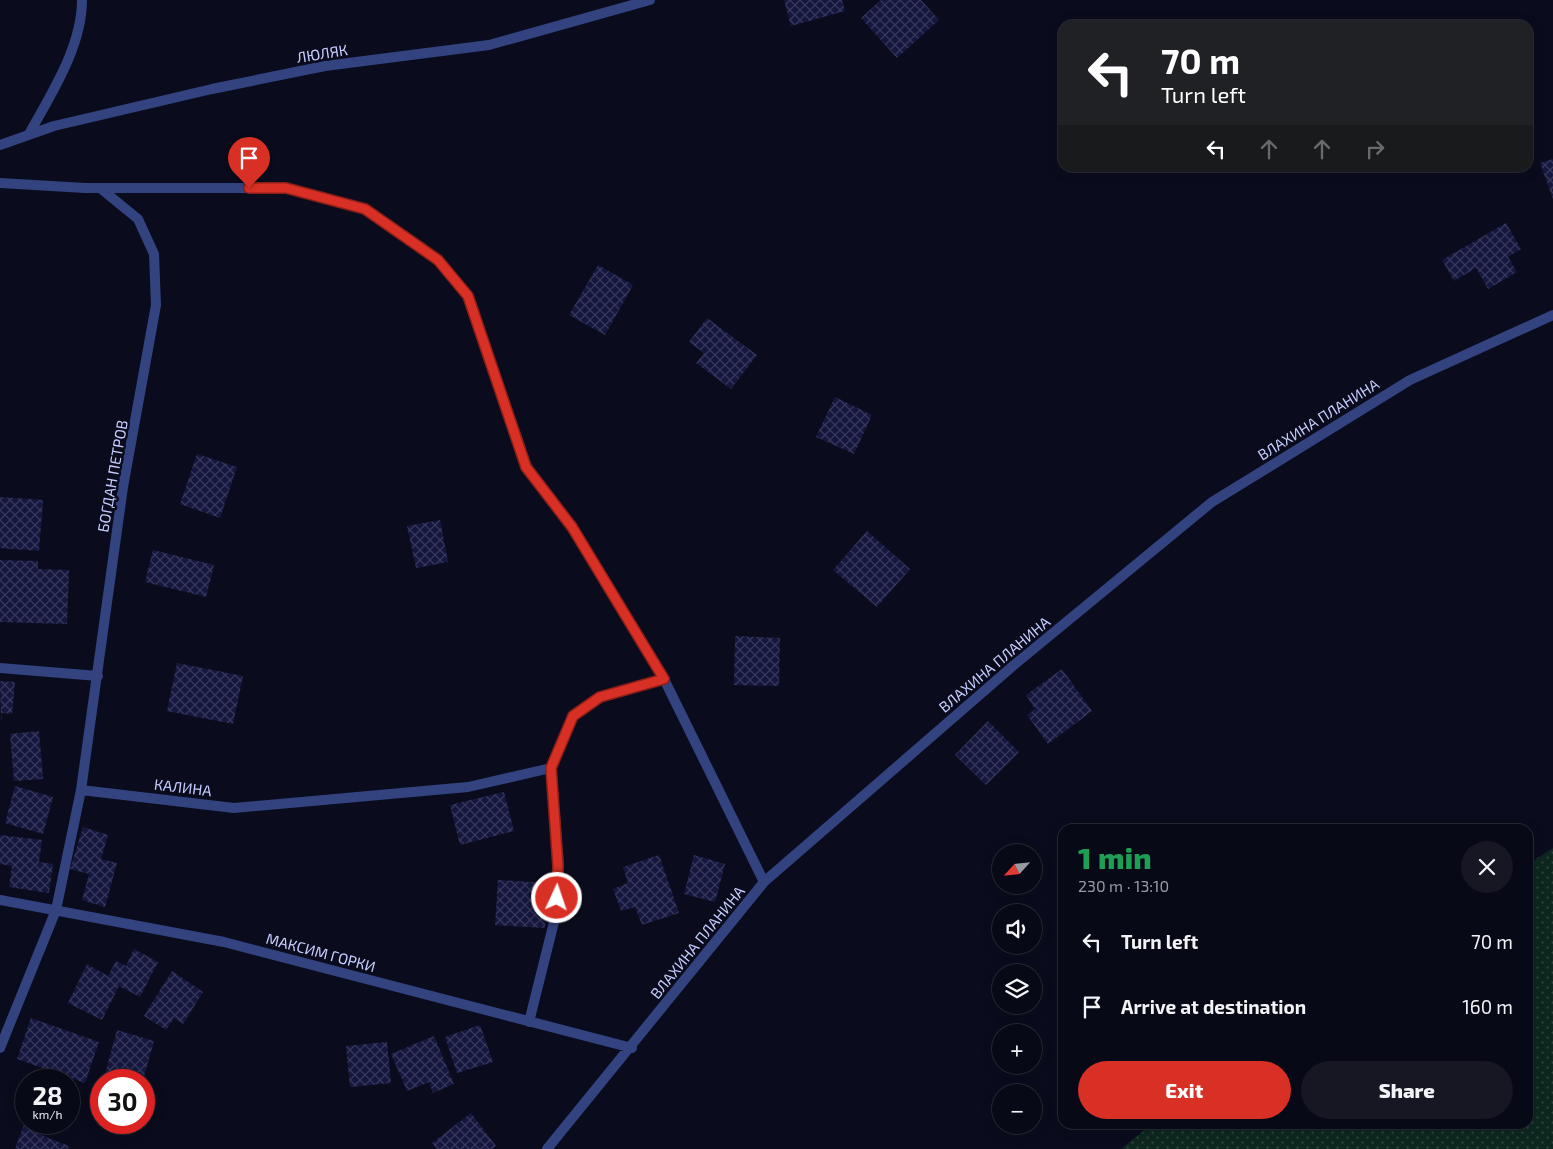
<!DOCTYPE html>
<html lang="en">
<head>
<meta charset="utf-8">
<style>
	:root { --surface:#080916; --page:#161723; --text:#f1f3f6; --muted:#989aa1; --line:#292a35; --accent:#d93025 }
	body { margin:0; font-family:"Exo 2",sans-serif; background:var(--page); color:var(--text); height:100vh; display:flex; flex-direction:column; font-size:19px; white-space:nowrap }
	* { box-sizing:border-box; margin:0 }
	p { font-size:16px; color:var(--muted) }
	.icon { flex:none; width:28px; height:28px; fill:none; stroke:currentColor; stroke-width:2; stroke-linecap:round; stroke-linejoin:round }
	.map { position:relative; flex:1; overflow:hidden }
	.drawer { position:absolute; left:1058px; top:824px; width:475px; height:305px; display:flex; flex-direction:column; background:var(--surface); border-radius:15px; box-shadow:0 2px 12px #0003,0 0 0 1px var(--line) }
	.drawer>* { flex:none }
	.top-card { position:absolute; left:1058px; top:20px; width:475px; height:152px; border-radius:15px; box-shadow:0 2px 12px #0003,0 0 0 1px var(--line); background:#202124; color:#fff; overflow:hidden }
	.needle { width:32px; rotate:243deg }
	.fabs { position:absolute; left:992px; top:844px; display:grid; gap:10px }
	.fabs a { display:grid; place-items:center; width:50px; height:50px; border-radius:50%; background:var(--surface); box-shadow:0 2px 12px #0003,0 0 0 1px var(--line); font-size:25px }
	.speed { position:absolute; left:15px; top:1069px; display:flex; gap:10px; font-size:25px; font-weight:700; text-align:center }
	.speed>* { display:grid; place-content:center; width:65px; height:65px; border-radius:50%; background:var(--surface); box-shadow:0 2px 12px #0003,0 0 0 1px var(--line); line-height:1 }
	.speed small { font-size:12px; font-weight:400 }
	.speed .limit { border:8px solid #d22; background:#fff; color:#111 }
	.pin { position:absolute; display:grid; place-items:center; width:42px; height:42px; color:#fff; margin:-51px -21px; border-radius:50% 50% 50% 0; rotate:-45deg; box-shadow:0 0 5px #0007 }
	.pin .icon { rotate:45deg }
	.me { position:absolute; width:55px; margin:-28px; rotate:3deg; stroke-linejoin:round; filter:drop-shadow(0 0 4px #0008) }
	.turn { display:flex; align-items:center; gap:18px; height:105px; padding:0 20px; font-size:22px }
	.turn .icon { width:65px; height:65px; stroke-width:2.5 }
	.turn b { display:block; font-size:35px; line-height:42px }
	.lanes { display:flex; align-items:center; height:48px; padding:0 20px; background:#0003; justify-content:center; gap:25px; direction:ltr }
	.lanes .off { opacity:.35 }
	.round { display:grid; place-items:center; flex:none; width:52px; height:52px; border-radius:26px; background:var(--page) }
	.headline { display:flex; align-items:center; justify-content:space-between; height:85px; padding:0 20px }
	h1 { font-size:30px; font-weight:800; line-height:38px; color:#1e9e55 }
	.cta { display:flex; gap:10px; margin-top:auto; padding:10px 20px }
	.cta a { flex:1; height:58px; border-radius:30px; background:var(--accent); color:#fff; font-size:20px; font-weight:800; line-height:58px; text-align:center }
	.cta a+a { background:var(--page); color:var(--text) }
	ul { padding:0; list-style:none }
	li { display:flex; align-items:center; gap:15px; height:65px; padding:0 20px }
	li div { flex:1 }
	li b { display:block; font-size:19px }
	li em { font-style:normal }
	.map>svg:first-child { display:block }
	.grass { fill:url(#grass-dots) }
	.building { fill:url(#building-cross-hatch) }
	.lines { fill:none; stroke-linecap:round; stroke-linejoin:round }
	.minor { stroke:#32437f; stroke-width:10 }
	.route-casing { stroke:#8d1f18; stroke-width:12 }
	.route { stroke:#d93025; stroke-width:9 }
	.labels { text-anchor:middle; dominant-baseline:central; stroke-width:5; stroke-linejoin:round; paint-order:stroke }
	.street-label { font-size:15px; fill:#c6ceff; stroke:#0a0c1d }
</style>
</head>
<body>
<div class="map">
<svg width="1553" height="1149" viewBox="0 0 1553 1149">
	<defs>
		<pattern id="grass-dots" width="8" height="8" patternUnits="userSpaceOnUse" patternTransform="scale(1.25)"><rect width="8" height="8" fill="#0d271f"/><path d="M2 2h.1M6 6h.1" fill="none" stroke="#2f4541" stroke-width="1.8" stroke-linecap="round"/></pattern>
		<pattern id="building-cross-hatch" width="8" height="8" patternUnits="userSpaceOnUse" patternTransform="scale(1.25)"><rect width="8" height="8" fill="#15173f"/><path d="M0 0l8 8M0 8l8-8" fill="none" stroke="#36385c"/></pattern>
	</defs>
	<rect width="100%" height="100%" fill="#0a0c1d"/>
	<path class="grass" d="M 1553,848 L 1553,1149 L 1121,1149 L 1152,1124 L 1528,1124 L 1528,864 Z"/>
	<path class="building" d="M 784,0 L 842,0 L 845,11 L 791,26 Z
		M 881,0 L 921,0 L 939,20 L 897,58 L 861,18 Z
		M 1553,159 L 1553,199 L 1540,163 Z
		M 1506,223 L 1521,249 L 1508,257 L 1517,272 L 1488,289 L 1476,268 L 1454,281 L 1442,260 Z
		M 598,265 L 633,285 L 605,335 L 569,315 Z
		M 707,318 L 757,355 L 731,389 L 696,363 L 704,353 L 689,342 Z
		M 835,397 L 872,415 L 854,454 L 816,437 Z
		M 197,454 L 237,467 L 220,518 L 180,504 Z
		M 0,497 L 43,500 L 39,551 L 0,548 Z
		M 440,520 L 448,562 L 416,568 L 407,526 Z
		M 867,531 L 910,569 L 877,607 L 833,570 Z
		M 153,550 L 214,565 L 206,597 L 145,582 Z
		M 0,560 L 38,561 L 38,569 L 69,570 L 67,624 L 0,622 Z
		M 735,636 L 780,638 L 779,686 L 734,685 Z
		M 177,663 L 243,676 L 233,724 L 167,711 Z
		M 1062,669 L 1092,711 L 1048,744 L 1027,715 L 1035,709 L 1026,695 Z
		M 0,681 L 15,682 L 12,714 L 2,713 L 1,722 Z
		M 988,721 L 1019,752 L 986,785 L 955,755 Z
		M 39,731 L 43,779 L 14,781 L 10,734 Z
		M 15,786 L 53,797 L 43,834 L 5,823 Z
		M 504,792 L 514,831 L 460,845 L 450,805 Z
		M 83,827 L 108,835 L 101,859 L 117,863 L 105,907 L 82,900 L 89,874 L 70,869 Z
		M 0,835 L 42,840 L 39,862 L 53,864 L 49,893 L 9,887 L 12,866 L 0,864 Z
		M 659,855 L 679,913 L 642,925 L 635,907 L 621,911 L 613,889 L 628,883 L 623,867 Z
		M 694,855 L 725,864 L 715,902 L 684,894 Z
		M 498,880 L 547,883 L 545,928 L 495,925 Z
		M 134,949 L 158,962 L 140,997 L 119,986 L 102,1020 L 68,1003 L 87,964 L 108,976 L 116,961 L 126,966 Z
		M 172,971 L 203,992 L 183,1024 L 174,1018 L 166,1030 L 144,1016 Z
		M 31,1018 L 99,1042 L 85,1083 L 17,1059 Z
		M 480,1025 L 493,1062 L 457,1073 L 445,1037 Z
		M 117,1030 L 154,1041 L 143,1080 L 127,1080 L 105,1074 Z
		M 434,1036 L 454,1084 L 433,1093 L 429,1082 L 407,1091 L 391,1054 Z
		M 387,1042 L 391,1083 L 350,1087 L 346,1046 Z
		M 471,1113 L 496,1146 L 492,1149 L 437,1149 L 432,1143 Z
		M 26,1119 L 26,1122 L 48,1122 L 43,1136 L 69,1146 L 68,1149 L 15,1149 Z"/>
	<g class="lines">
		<path class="minor" d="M 29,134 C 51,94 82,47 82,0
			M 0,145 L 54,126 L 212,89 L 325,66 L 489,45 L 650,0
			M 0,183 L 85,188 L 286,188 L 365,209 L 438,260 L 468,296 L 527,467 L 572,527 L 664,679 L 764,882
			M 0,668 L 98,676
			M 81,790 L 123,487 L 156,305 L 154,254 L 138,219 L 100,188
			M 0,900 L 224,942 L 632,1048
			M 529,1022 L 556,914 L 559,866 L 551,768 L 573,716 L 601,697 L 664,679
			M 0,1048 L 56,910 L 81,790 L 234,808 L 468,787 L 551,768
			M 547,1149 L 764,882 L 1014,665 L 1212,502 L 1410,380 L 1553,315"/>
	</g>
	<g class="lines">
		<g class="route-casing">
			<path id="route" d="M 249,188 L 286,188 L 365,209 L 438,260 L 468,296 L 526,467 L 572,527 L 664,679 L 600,697 L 573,716 L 551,768 L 558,866 L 557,898"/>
		</g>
		<use href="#route" class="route"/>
	</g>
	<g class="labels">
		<g class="street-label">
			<text transform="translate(322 53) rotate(-9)">ЛЮЛЯК</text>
			<text transform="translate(1318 419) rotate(-32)">ВЛАХИНА ПЛАНИНА</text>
			<text transform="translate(112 476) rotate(-80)">БОГДАН ПЕТРОВ</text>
			<text transform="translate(994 664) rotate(-40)">ВЛАХИНА ПЛАНИНА</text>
			<text transform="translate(183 787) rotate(7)">КАЛИНА</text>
			<text transform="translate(697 942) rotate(-51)">ВЛАХИНА ПЛАНИНА</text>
			<text transform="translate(321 952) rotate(15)">МАКСИМ ГОРКИ</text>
		</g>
	</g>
</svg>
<div class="fabs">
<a><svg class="needle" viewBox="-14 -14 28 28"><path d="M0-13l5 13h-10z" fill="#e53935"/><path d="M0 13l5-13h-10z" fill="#989aa1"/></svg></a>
<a><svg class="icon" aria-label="sound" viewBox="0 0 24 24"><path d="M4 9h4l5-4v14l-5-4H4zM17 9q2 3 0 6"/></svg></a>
<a><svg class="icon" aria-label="layers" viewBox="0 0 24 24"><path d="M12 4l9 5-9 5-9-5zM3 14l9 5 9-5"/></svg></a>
<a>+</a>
<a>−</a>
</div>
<div class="speed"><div>28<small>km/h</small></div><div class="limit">30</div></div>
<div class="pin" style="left:249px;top:188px;background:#d93025"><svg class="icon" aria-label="arrive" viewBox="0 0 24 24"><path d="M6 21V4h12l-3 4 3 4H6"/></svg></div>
<svg class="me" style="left:557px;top:898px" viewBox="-20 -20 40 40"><circle r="17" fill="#d93025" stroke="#fff" stroke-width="3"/><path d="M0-11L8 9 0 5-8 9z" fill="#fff"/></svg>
<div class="top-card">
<div class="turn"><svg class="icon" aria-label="left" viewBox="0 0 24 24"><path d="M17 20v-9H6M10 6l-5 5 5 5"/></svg><div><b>70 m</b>Turn left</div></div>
<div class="lanes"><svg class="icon" aria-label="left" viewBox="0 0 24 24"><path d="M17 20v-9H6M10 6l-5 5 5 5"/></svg><svg class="icon off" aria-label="ahead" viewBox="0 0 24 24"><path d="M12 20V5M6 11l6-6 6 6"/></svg><svg class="icon off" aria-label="ahead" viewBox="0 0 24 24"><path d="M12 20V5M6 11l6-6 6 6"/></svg><svg class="icon off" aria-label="right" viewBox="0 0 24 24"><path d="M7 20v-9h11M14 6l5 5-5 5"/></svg></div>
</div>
<section class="drawer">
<div class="headline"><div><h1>1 min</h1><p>230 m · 13:10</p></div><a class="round"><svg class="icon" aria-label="close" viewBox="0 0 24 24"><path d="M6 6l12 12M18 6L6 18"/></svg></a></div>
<ul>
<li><svg class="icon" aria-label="left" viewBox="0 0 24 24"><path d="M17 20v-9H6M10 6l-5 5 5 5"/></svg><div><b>Turn left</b></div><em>70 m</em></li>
<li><svg class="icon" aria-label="arrive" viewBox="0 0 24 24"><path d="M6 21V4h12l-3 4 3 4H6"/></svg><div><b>Arrive at destination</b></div><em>160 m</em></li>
</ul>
<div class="cta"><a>Exit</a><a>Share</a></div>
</section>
</div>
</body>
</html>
